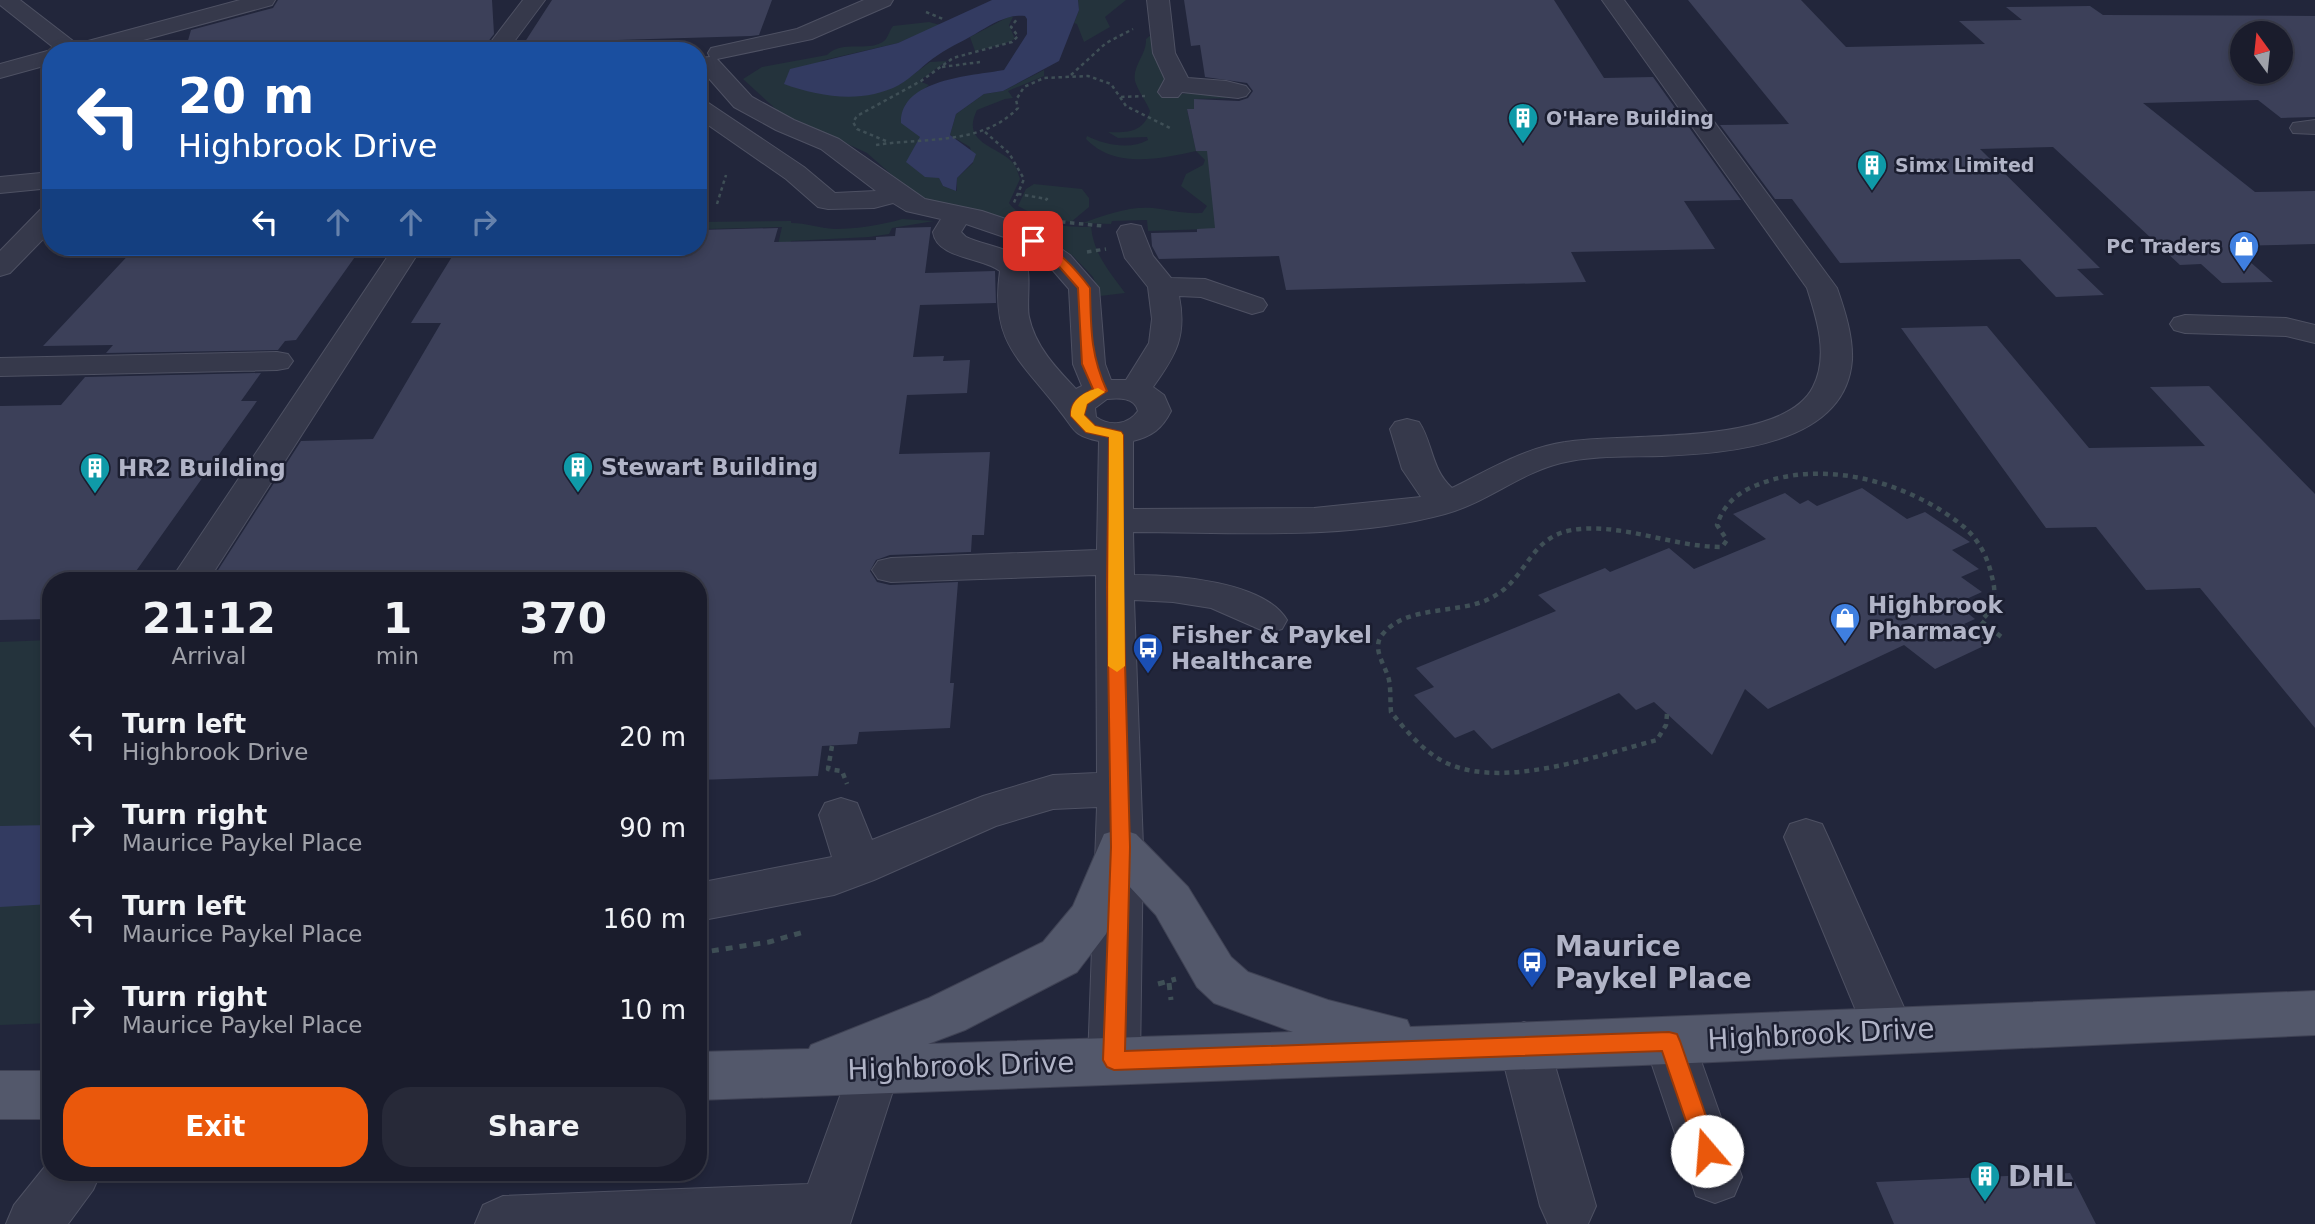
<!DOCTYPE html>
<html lang="en">
<head>
<meta charset="utf-8">
<style>
	:root { --surface:#1a1c2c; --page:#272938; --text:#f1f3f6; --muted:#9fa1a9; --line:#383a48; --accent:#ea580c }
	body { margin:0; font-family:"DejaVu Sans",sans-serif; background:var(--page); color:var(--text); height:100vh; display:flex; flex-direction:column; font-size:26px; white-space:nowrap }
	* { box-sizing:border-box; margin:0 }
	p { font-size:23px; color:var(--muted) }
	.icon { flex:none; width:38px; height:38px; fill:none; stroke:currentColor; stroke-width:2; stroke-linecap:round; stroke-linejoin:round }
	.map { position:relative; flex:1; overflow:hidden }
	.sheet { position:absolute; left:42px; top:572px; width:665px; height:609px; display:flex; flex-direction:column; background:var(--surface); border-radius:28px; box-shadow:0 4px 10px #0003,0 0 0 2px var(--line) }
	.sheet>* { flex:none }
	.hud { position:absolute; left:42px; top:42px; width:665px; height:214px; border-radius:28px; box-shadow:0 4px 10px #0003,0 0 0 2px var(--line); background:#1a4fa0; color:#fff; overflow:hidden }
	.needle { width:46px; rotate:345deg }
	.controls { position:absolute; left:2230px; top:21px; display:grid; gap:14px }
	.controls a { display:grid; place-items:center; width:63px; height:63px; border-radius:50%; background:var(--surface); box-shadow:0 4px 10px #0003,0 0 0 2px var(--line); font-size:35px }
	.pin { position:absolute; display:grid; place-items:center; width:60px; height:60px; color:#fff; margin:-30px; border-radius:14px; box-shadow:0 4px 10px #0006 }
	.me { position:absolute; width:77px; margin:-38px; rotate:342deg; stroke-linejoin:round; filter:drop-shadow(0 0 5px #0008) }
	.turn { display:flex; align-items:center; gap:24px; height:147px; padding:0 21px; font-size:32px }
	.turn .icon { width:91px; height:91px; stroke-width:2.5 }
	.turn b { display:block; font-size:49px; line-height:60px }
	.lanes { display:flex; align-items:center; height:66px; padding:0 21px; background:#0003; justify-content:center; gap:35px; direction:ltr }
	.lanes .off { opacity:.35 }
	.eta { display:flex; justify-content:space-evenly; align-items:center; height:119px; text-align:center }
	.eta b { font-size:42px; font-weight:700; line-height:49px }
	.primary-button { display:flex; gap:14px; margin-top:auto; padding:14px 21px }
	.primary-button a { flex:1; height:80px; border-radius:28px; background:var(--accent); color:#fff; font-size:28px; font-weight:700; line-height:80px; text-align:center }
	.primary-button a+a { background:var(--page); color:var(--text) }
	ul { padding:0; list-style:none }
	li { display:flex; align-items:center; gap:21px; height:91px; padding:0 21px }
	li div { flex:1 }
	li b { display:block; font-size:26px }
	li em { font-style:normal }
	.map>svg:first-child { display:block }
	.green { fill:#24333c }
	.water { fill:#333b61 }
	.building { fill:#3c4059; fill-rule:evenodd }
	.lines { fill:none; stroke-linecap:round; stroke-linejoin:round }
	.minor-casing { stroke:#4e5163; stroke-width:2 }
	.major-casing { stroke:#3f4254; stroke-width:2 }
	.path-far3 { stroke:#3f4f56; stroke-width:2.5; stroke-dasharray:3.5 3.5; stroke-linecap:butt }
	.path-far2 { stroke:#3f4f56; stroke-width:3.5; stroke-dasharray:4.5 4.5; stroke-linecap:butt }
	.path-far1 { stroke:#3f4f56; stroke-width:4.5; stroke-dasharray:5 5; stroke-linecap:butt }
	.path { stroke:#3f4f56; stroke-width:5; stroke-dasharray:7 7; stroke-linecap:butt }
	.minor { fill:#36394b; fill-rule:evenodd }
	.major { fill:#53586b; fill-rule:evenodd }
	.route { fill:#ea580c; stroke:#983908; stroke-width:2 }
	.slow { fill:#f59e0b }
	.labels { text-anchor:middle; dominant-baseline:central; stroke-width:5; stroke-linejoin:round; paint-order:stroke }
	.far-poi-label { font-size:19px; font-weight:bold; fill:#b1b4c7; stroke:#1b1e30; text-anchor:start }
	.poi-label { font-size:23px; font-weight:bold; fill:#b1b4c7; stroke:#1b1e30; text-anchor:start }
	.near-poi-label { font-size:28px; font-weight:bold; fill:#b1b4c7; stroke:#1b1e30; text-anchor:start }
	.near-street-label { font-size:28px; fill:#b1b4c7; stroke:#1b1e30 }
</style>
</head>
<body>
<div class="map">
<svg width="2315" height="1224" viewBox="0 0 2315 1224">
	<rect width="100%" height="100%" fill="#22263b"/>
	<path class="green" d="M 1078,0 L 1126,0 L 1105,17 L 1110,27 L 1084,42 L 1077,24 L 1074,23 L 1079,10 Z
		M 1010,16 L 1013,17 L 1009,25 L 1015,39 L 1004,44 L 975,51 L 970,37 Z
		M 929,22 L 940,25 L 898,43 L 820,61 L 899,85 L 930,62 L 947,61 L 919,81 L 929,85 L 905,105 L 943,186 L 957,191 L 957,178 L 973,163 L 970,147 L 950,135 L 956,114 L 984,94 L 1003,91 L 1044,70 L 1044,76 L 1008,91 L 1013,98 L 1005,99 L 977,110 C 960,144 999,146 1013,163 C 1017,167 1018,174 1020,179 L 1009,203 C 1025,225 1066,227 1091,227 C 1094,255 1110,272 1125,293 L 1100,296 L 1093,277 L 1073,256 L 1034,227 L 971,208 L 918,198 L 867,153 L 779,112 L 743,79 L 762,67 L 827,55 C 843,39 867,53 884,41 C 888,38 889,31 893,26 Z
		M 1158,29 L 1174,96 L 1191,92 L 1234,93 L 1237,98 L 1194,99 L 1194,109 L 1187,110 L 1196,150 L 1236,151 L 1239,228 L 1148,231 L 1147,220 L 1112,221 L 1111,224 L 1083,223 C 1105,215 1129,206 1153,208 C 1170,210 1184,214 1202,213 L 1207,206 L 1181,186 L 1186,174 L 1203,165 L 1205,160 L 1196,151 C 1160,159 1115,169 1086,139 L 1087,136 C 1105,145 1130,150 1148,140 L 1147,137 L 1118,138 L 1108,132 C 1128,133 1144,132 1150,111 C 1146,101 1138,91 1135,81 C 1132,66 1147,54 1146,39 Z
		M 1034,184 L 1082,189 L 1089,198 L 1089,207 L 1071,222 L 1039,217 L 1018,206 L 1026,189 Z
		M 902,219 L 934,221 L 892,228 L 889,234 L 869,237 L 791,241 L 786,254 L 776,253 L 782,227 L 707,229 L 698,226 L 698,222 L 791,221 L 791,223 C 807,223 819,228 835,229 C 856,229 882,225 902,219 Z
		M 51,640 L 51,1023 L 0,1025 L 0,642 Z"/>
	<path class="water" d="M 992,0 L 1078,0 L 1079,10 L 1059,61 L 1003,91 L 984,94 L 956,114 L 950,135 L 976,154 L 973,162 L 957,178 L 956,191 L 943,186 L 939,178 L 925,177 L 906,162 L 920,137 L 901,123 C 900,79 971,76 1004,70 L 1027,34 L 1027,19 L 1025,16 C 1009,14 994,23 980,31 C 966,40 951,46 938,55 C 924,64 913,77 899,85 C 863,104 820,97 784,84 L 790,69 L 898,43 Z
		M 51,825 L 51,904 L 0,907 L 0,826 Z"/>
	<path class="building" d="M 278,0 L 492,0 L 494,34 L 483,48 L 460,51 L 185,51 L 191,30 L 273,8 Z
		M 552,0 L 772,0 L 759,35 L 751,36 L 618,40 L 613,51 L 519,51 Z
		M 1184,0 L 1554,0 L 1604,78 L 1653,77 L 1741,200 L 1684,201 L 1715,249 L 1571,252 L 1586,282 L 1286,290 L 1279,256 L 1159,259 L 1152,246 L 1151,233 L 1197,232 L 1197,229 L 1215,228 L 1207,151 L 1196,151 L 1187,109 L 1194,109 L 1194,99 L 1239,101 L 1248,98 L 1253,91 L 1247,83 L 1205,77 L 1200,45 L 1191,46 Z
		M 1688,0 L 1801,0 L 1846,47 L 1985,44 L 1959,21 L 2022,20 L 2006,7 L 2090,6 L 2103,15 L 2315,16 L 2315,117 L 2281,118 L 2258,100 L 2143,103 L 2255,192 L 2315,191 L 2315,244 L 2232,246 L 2273,282 L 2222,283 L 2201,264 L 2180,265 L 2053,147 L 1980,149 L 2100,268 L 2077,269 L 2104,295 L 2056,297 L 2020,259 L 1840,263 L 1792,199 L 1775,199 L 1720,125 L 1789,124 ZM 2242,33 L 2280,33 L 2280,72 L 2242,72 Z
		M 931,227 L 925,273 L 995,271 L 996,303 L 920,305 L 913,357 L 944,356 L 943,361 L 970,360 L 967,393 L 907,395 L 899,454 L 990,452 L 984,535 L 972,535 L 971,552 L 890,555 L 876,560 L 870,571 L 877,582 L 890,585 L 958,582 L 950,683 L 954,683 L 950,728 L 859,732 L 857,744 L 822,746 L 818,776 L 698,780 L 698,581 L 211,581 L 301,441 L 373,439 L 441,323 L 411,323 L 458,247 L 698,247 L 698,230 L 778,228 L 774,242 L 876,240 L 876,237 L 895,236 L 896,228 Z
		M 136,247 L 362,247 L 296,340 L 285,341 L 278,350 L 106,353 L 113,345 L 43,346 Z
		M 1987,326 L 2089,448 L 2205,446 L 2150,387 L 2209,386 L 2315,494 L 2315,728 L 2200,588 L 2146,590 L 2096,527 L 2046,528 L 1901,328 Z
		M 261,373 L 241,401 L 257,401 L 129,581 L 51,581 L 51,619 L 0,620 L 0,406 L 61,405 L 85,377 Z
		M 1862,488 L 1907,519 L 1925,512 L 1970,542 L 1952,550 L 1979,569 L 1961,577 L 1982,592 L 1962,601 L 1972,608 L 1965,611 L 1975,619 L 1964,624 L 1990,643 L 1935,669 L 1904,645 L 1768,709 L 1745,689 L 1712,755 L 1654,702 L 1636,710 L 1619,693 L 1492,749 L 1474,730 L 1455,738 L 1414,695 L 1434,687 L 1416,668 L 1556,611 L 1538,595 L 1605,568 L 1610,572 L 1669,548 L 1694,569 L 1766,539 L 1733,514 L 1785,493 L 1800,504 L 1808,500 L 1817,506 Z
		M 2070,1173 L 2096,1224 L 1894,1224 L 1876,1182 Z"/>
	<g class="lines">
		<g class="minor-casing">
			<path id="minor" d="M 0,0 L 20,0 L 77,44 L 240,0 L 275,0 L 272,5 L 103,51 L 58,51 L 0,5 Z
				M 523,0 L 545,0 L 507,51 L 484,51 Z
				M 864,0 L 893,0 L 890,5 L 812,39 L 717,59 L 752,97 L 794,120 L 839,139 L 925,199 L 982,211 L 1030,227 L 1070,255 L 1099,288 L 1105,364 L 1111,380 L 1126,380 L 1149,343 L 1152,319 L 1148,287 L 1125,258 L 1117,232 L 1121,226 L 1131,224 L 1141,226 L 1153,256 L 1171,278 L 1205,279 L 1263,299 L 1267,305 L 1263,311 L 1252,314 L 1201,297 L 1179,296 C 1187,336 1176,355 1153,387 L 1164,395 L 1171,411 C 1162,429 1152,436 1133,441 L 1133,509 L 1314,508 L 1421,497 L 1402,469 L 1390,429 L 1395,422 L 1407,419 L 1419,422 C 1433,443 1431,469 1452,488 C 1489,470 1524,448 1565,442 C 1624,432 1783,447 1813,387 C 1829,356 1817,319 1807,288 L 1602,0 L 1624,0 L 1837,288 C 1845,311 1853,336 1852,360 C 1846,446 1726,453 1662,456 C 1629,457 1593,455 1561,463 C 1520,473 1486,503 1445,514 C 1345,541 1236,532 1133,532 L 1134,575 C 1175,575 1264,581 1287,620 L 1282,629 L 1268,633 L 1211,608 L 1173,602 L 1134,600 L 1143,847 L 1140,1061 L 1132,1077 L 1114,1084 L 1096,1077 L 1088,1061 L 1097,807 L 1053,809 L 996,826 L 874,880 L 834,895 L 698,921 L 698,883 L 832,857 L 819,815 L 825,803 L 841,798 L 857,803 L 872,840 L 983,796 L 1053,775 L 1097,773 L 1096,575 L 891,582 L 878,579 L 872,570 L 878,561 L 891,558 L 1097,550 L 1099,441 C 1071,435 1075,429 1059,410 C 1020,359 990,343 1000,271 C 982,257 937,259 933,232 L 941,219 L 906,211 L 893,203 L 874,208 L 828,209 L 818,207 L 786,179 L 698,118 L 698,100 L 707,102 L 804,167 L 835,193 L 876,191 L 821,149 L 776,130 L 734,107 L 698,66 L 700,58 L 710,57 L 708,53 L 711,48 L 797,29 ZM 966,224 L 1010,239 L 1050,267 L 1069,289 L 1073,364 L 1082,386 L 1076,389 C 1056,368 1035,346 1029,317 C 1026,304 1032,271 1025,263 C 1011,247 985,246 966,237 L 961,232 ZM 1107,399 C 1118,398 1135,397 1138,411 C 1128,425 1110,427 1096,417 L 1095,408 Z
				M 1147,0 L 1169,0 L 1175,53 L 1188,78 L 1226,81 L 1246,86 L 1250,91 L 1246,96 L 1238,98 L 1182,92 L 1178,97 L 1162,97 L 1158,92 L 1165,79 L 1153,53 Z
				M 51,50 L 53,51 L 51,51 L 51,64 L 0,78 L 0,64 Z
				M 2315,120 L 2315,134 L 2293,133 L 2290,128 L 2293,123 Z
				M 51,172 L 51,188 L 0,193 L 0,177 Z
				M 51,207 L 51,231 L 10,273 L 0,276 L 0,251 L 41,209 Z
				M 394,247 L 422,247 L 208,581 L 170,581 Z
				M 2185,315 L 2286,318 L 2315,325 L 2315,343 L 2286,336 L 2185,333 L 2174,330 L 2170,324 L 2174,318 Z
				M 277,352 L 288,354 L 293,361 L 288,368 L 277,370 L 0,376 L 0,358 Z
				M 1806,819 L 1822,824 L 1828,837 L 1914,1030 L 1907,1046 L 1889,1052 L 1871,1046 L 1864,1030 L 1784,837 L 1790,824 Z
				M 1669,1018 L 1687,1025 L 1694,1041 L 1742,1177 L 1734,1196 L 1715,1203 L 1696,1196 L 1644,1041 L 1651,1025 Z
				M 1524,1022 L 1542,1029 L 1549,1045 L 1596,1206 L 1588,1224 L 1548,1224 L 1540,1206 L 1499,1045 L 1506,1029 Z
				M 874,1046 L 892,1052 L 900,1069 L 850,1224 L 475,1224 L 483,1205 L 503,1196 L 808,1184 L 856,1052 Z
				M 51,1159 L 51,1172 L 101,1172 L 93,1190 L 68,1224 L 6,1224 L 14,1205 Z"/>
		</g>
		<g class="major-casing">
			<path id="major" d="M 1120,829 L 1136,834 L 1188,887 L 1231,957 L 1248,972 L 1328,1000 L 1407,1020 L 1410,1027 L 2315,991 L 2315,1035 L 1669,1064 L 698,1100 L 698,1052 L 809,1049 L 811,1045 L 929,998 L 1043,942 L 1073,906 L 1104,834 ZM 1128,885 L 1156,915 L 1197,987 L 1214,1003 L 1293,1032 L 928,1044 L 965,1030 L 1077,972 L 1106,934 Z
				M 0,1071 L 51,1071 L 51,1119 L 0,1119 Z"/>
		</g>
		<path class="path-far3" d="M 926,12 L 943,19
			M 942,67 L 980,62
			M 1071,75 L 1106,43 L 1133,29
			M 1121,97 L 1145,96
			M 985,132 L 1009,153 L 1024,179 L 1013,205
			M 886,141 L 857,129 L 853,122 L 857,116 L 921,81 L 953,58 L 1012,42 L 1018,36 L 1011,27 L 1017,19
			M 876,145 C 925,137 981,146 1018,108 L 1016,100 L 1024,87 L 1044,78 L 1088,76 L 1111,84 L 1126,106 L 1170,128
			M 1018,194 L 1047,199 L 1043,202
			M 717,204 L 726,175"/>
		<path class="path-far2" d="M 1052,221 L 1103,226
			M 114,252 L 131,251
			M 1087,252 L 1106,249"/>
		<path class="path-far1" d="M 1667,714 L 1666,725 L 1657,740 C 1599,755 1509,788 1451,765 C 1426,755 1407,732 1391,712 C 1390,701 1391,691 1389,680 C 1386,666 1371,649 1382,635 C 1406,604 1459,615 1491,598 C 1530,578 1528,533 1580,529 C 1628,525 1674,547 1722,547 L 1727,540 L 1717,525 C 1723,505 1738,492 1757,485 C 1823,458 1910,482 1964,527 C 1979,540 1988,558 1992,577 C 1997,594 1994,608 1981,621 L 2004,639
			M 832,746 L 828,769 L 842,771 L 847,784"/>
		<path class="path" d="M 698,953 L 769,942 L 807,931
			M 1169,983 L 1171,1000
			M 1158,984 L 1176,979"/>
		<use href="#minor" class="minor"/>
		<use href="#major" class="major"/>
	</g>
	<path class="route" d="M 1029,239 C 1048,237 1079,273 1090,288 C 1091,327 1090,354 1107,391 L 1087,404 L 1084,415 L 1095,426 L 1121,432 L 1123,435 L 1123,587 L 1130,847 L 1125,1051 L 1669,1032 L 1677,1034 L 1680,1041 L 1718,1151 L 1714,1159 L 1707,1162 L 1699,1159 L 1662,1051 L 1114,1070 L 1107,1067 L 1103,1060 L 1111,847 L 1107,587 L 1109,437 L 1086,432 L 1071,416 C 1070,401 1081,396 1093,389 L 1082,364 L 1078,288 L 1056,263 L 1029,244 Z"/>
	<path class="slow" d="M 1098,388 L 1105,392 L 1087,404 L 1084,415 L 1095,426 L 1121,432 L 1123,435 L 1125,666 L 1117,672 L 1108,666 L 1109,437 L 1086,432 L 1071,416 C 1070,400 1084,392 1098,388 Z"/>
	<defs>
		<g id="building-pin" transform="scale(1.575)"><path d="M0 17L-7.5 6A9.5 9.5 0 1 1 7.5 6Z" fill="#0f9aa8" stroke="#1b1e30"/><path d="M-4-6H4V6H1V3H-1V6H-4ZM-2.5-4.3h1.7v1.8h-1.7ZM.8-4.3h1.7v1.8H.8ZM-2.5-1h1.7V.8h-1.7ZM.8-1h1.7V.8H.8Z" fill="#fff"/></g>
		<g id="shop-pin" transform="scale(1.575)"><path d="M0 17L-7.5 6A9.5 9.5 0 1 1 7.5 6Z" fill="#3f7fe0" stroke="#1b1e30"/><path d="M-5-2.5h2.3a2.7 3.5 0 0 1 5.4 0H5L5.5 6h-11ZM-1.5-2.5h3a1.5 2.3 0 0 0-3 0Z" fill="#fff"/></g>
		<g id="bus-pin" transform="scale(1.575)"><path d="M0 17L-7.5 6A9.5 9.5 0 1 1 7.5 6Z" fill="#1a4fb4" stroke="#1b1e30"/><path d="M-5-6H5V4H4V6H2V4H-2V6H-4V4H-5ZM-3.5-4V0h7V-4ZM-3.5 1.2v1.5H-2V1.2ZM2 1.2v1.5H3.5V1.2Z" fill="#fff"/></g>
	</defs>
	<g fill-rule="evenodd">
		<use href="#building-pin" x="1523" y="118"/>
		<use href="#building-pin" x="1872" y="165"/>
		<use href="#shop-pin" x="2244" y="246"/>
		<use href="#building-pin" x="578" y="467"/>
		<use href="#building-pin" x="95" y="468"/>
		<use href="#shop-pin" x="1845" y="618"/>
		<use href="#bus-pin" x="1148" y="648"/>
		<use href="#bus-pin" x="1532" y="962"/>
		<use href="#building-pin" x="1985" y="1176"/>
	</g>
	<g class="labels">
		<g class="far-poi-label">
			<text x="1546" y="118">O'Hare Building</text>
			<text x="1895" y="165">Simx Limited</text>
			<text x="2221" y="246" text-anchor="end">PC Traders</text>
		</g>
		<g class="poi-label">
			<text x="601" y="467">Stewart Building</text>
			<text x="118" y="468">HR2 Building</text>
			<text x="1868" y="605">Highbrook<tspan x="1868" dy="26">Pharmacy</tspan></text>
			<text x="1171" y="635">Fisher &amp; Paykel<tspan x="1171" dy="26">Healthcare</tspan></text>
		</g>
		<g class="near-poi-label">
			<text x="1555" y="946">Maurice<tspan x="1555" dy="32">Paykel Place</tspan></text>
			<text x="2008" y="1176">DHL</text>
		</g>
		<g class="near-street-label">
			<text transform="translate(1821 1034) rotate(-3)">Highbrook Drive</text>
			<text transform="translate(961 1066) rotate(-2)">Highbrook Drive</text>
		</g>
	</g>
</svg>
<div class="controls">
<a><svg class="needle" viewBox="-14 -14 28 28"><path d="M0-13l5 13h-10z" fill="#e53935"/><path d="M0 13l5-13h-10z" fill="#9fa1a9"/></svg></a>
</div>
<div class="pin" style="left:1033px;top:241px;background:#d93025"><svg class="icon" aria-label="arrive" viewBox="0 0 24 24"><path d="M6 21V4h12l-3 4 3 4H6"/></svg></div>
<svg class="me" style="left:1707px;top:1151px" viewBox="-20 -20 40 40"><circle r="19" fill="#fff"/><path d="M0-13L10 11 0 6-10 11z" fill="#ea580c"/></svg>
<div class="hud">
<div class="turn"><svg class="icon" aria-label="left" viewBox="0 0 24 24"><path d="M17 20v-9H6M10 6l-5 5 5 5"/></svg><div><b>20 m</b>Highbrook Drive</div></div>
<div class="lanes"><svg class="icon" aria-label="left" viewBox="0 0 24 24"><path d="M17 20v-9H6M10 6l-5 5 5 5"/></svg><svg class="icon off" aria-label="ahead" viewBox="0 0 24 24"><path d="M12 20V5M6 11l6-6 6 6"/></svg><svg class="icon off" aria-label="ahead" viewBox="0 0 24 24"><path d="M12 20V5M6 11l6-6 6 6"/></svg><svg class="icon off" aria-label="right" viewBox="0 0 24 24"><path d="M7 20v-9h11M14 6l5 5-5 5"/></svg></div>
</div>
<section class="sheet">
<div class="eta">
<div><b>21:12</b><p>Arrival</p></div>
<div><b>1</b><p>min</p></div>
<div><b>370</b><p>m</p></div>
</div>
<ul>
<li><svg class="icon" aria-label="left" viewBox="0 0 24 24"><path d="M17 20v-9H6M10 6l-5 5 5 5"/></svg><div><b>Turn left</b><p>Highbrook Drive</p></div><em>20 m</em></li>
<li><svg class="icon" aria-label="right" viewBox="0 0 24 24"><path d="M7 20v-9h11M14 6l5 5-5 5"/></svg><div><b>Turn right</b><p>Maurice Paykel Place</p></div><em>90 m</em></li>
<li><svg class="icon" aria-label="left" viewBox="0 0 24 24"><path d="M17 20v-9H6M10 6l-5 5 5 5"/></svg><div><b>Turn left</b><p>Maurice Paykel Place</p></div><em>160 m</em></li>
<li><svg class="icon" aria-label="right" viewBox="0 0 24 24"><path d="M7 20v-9h11M14 6l5 5-5 5"/></svg><div><b>Turn right</b><p>Maurice Paykel Place</p></div><em>10 m</em></li>
</ul>
<div class="primary-button"><a>Exit</a><a>Share</a></div>
</section>
</div>
</body>
</html>
